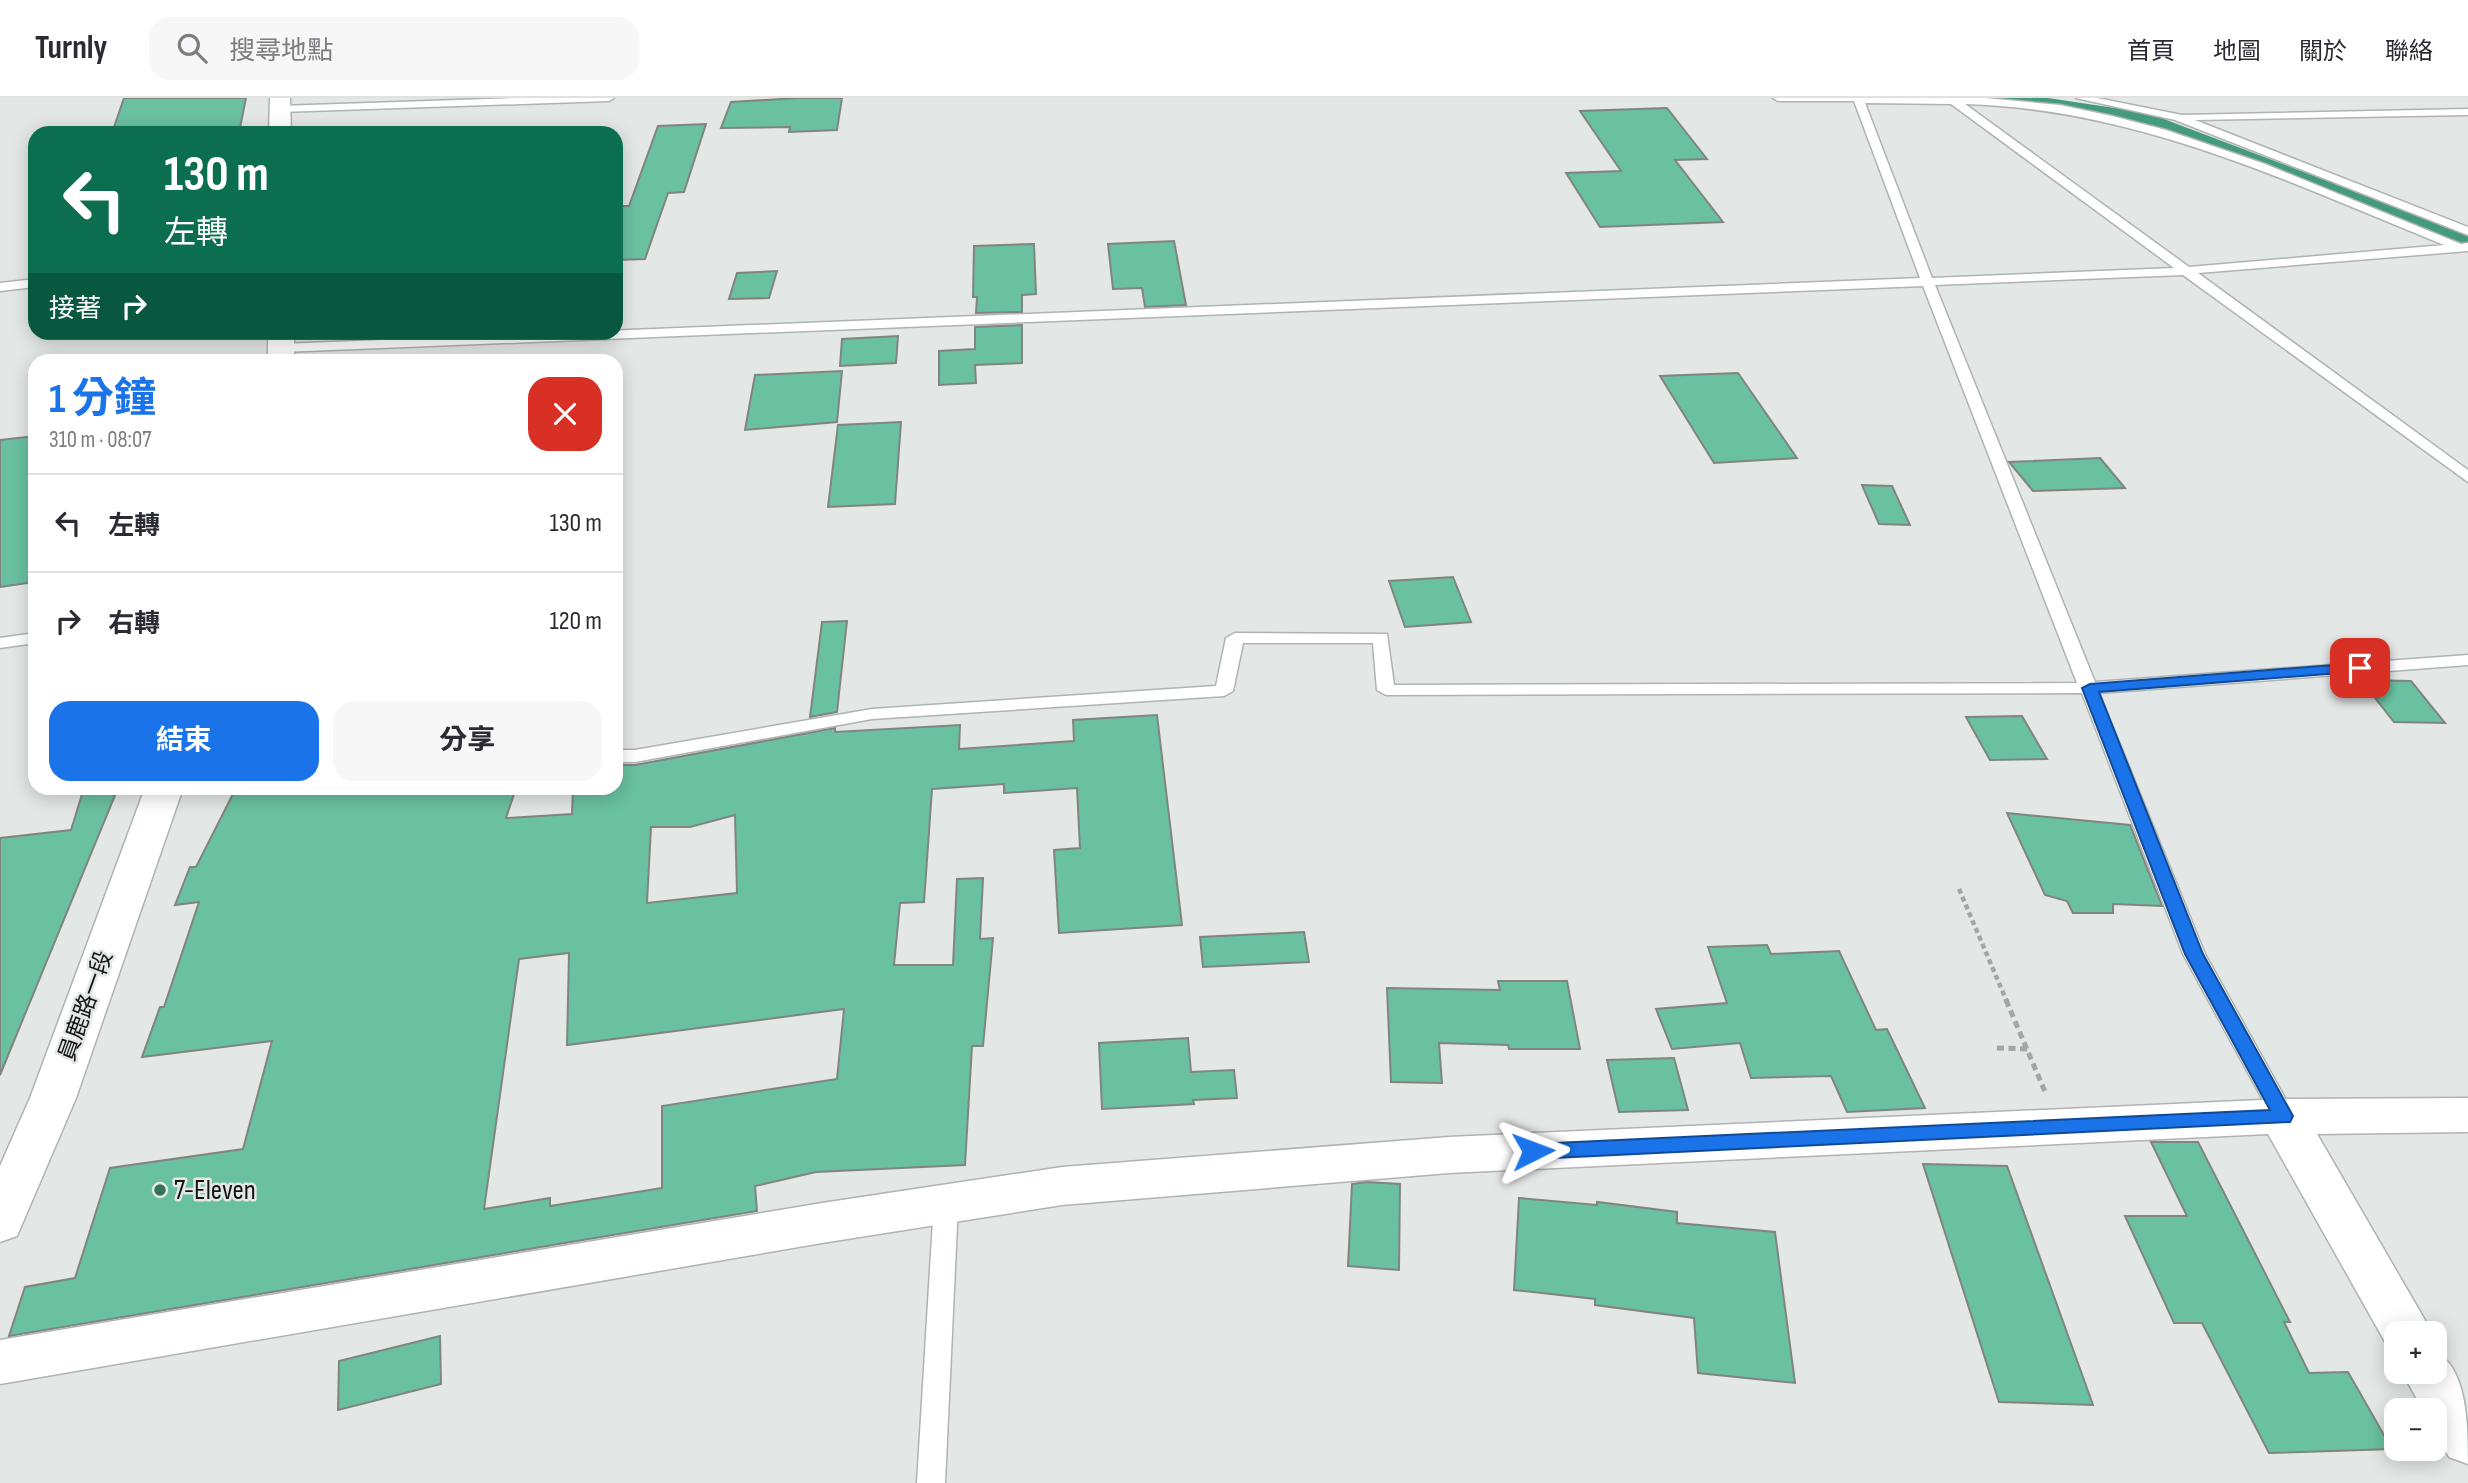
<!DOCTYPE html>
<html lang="zh-TW">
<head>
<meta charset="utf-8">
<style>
	:root { --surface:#fff; --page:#f7f7f7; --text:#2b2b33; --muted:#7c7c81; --line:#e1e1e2; --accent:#1a73e8 }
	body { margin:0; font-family:"Sofia Sans Condensed","Noto Sans TC",sans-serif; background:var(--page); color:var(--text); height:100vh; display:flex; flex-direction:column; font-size:26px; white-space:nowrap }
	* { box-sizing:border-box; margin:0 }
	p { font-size:23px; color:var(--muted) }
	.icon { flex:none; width:38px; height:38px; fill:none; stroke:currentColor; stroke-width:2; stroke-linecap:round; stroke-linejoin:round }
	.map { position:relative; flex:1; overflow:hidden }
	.drawer { position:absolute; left:28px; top:256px; width:595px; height:441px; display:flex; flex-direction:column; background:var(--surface); border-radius:21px; box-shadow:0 4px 18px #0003 }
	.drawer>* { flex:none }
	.hud { position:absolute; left:28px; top:28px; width:595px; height:214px; border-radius:21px; box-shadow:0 4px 18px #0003; background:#0b6e4f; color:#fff; overflow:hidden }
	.buttons { position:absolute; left:2384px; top:1223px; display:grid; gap:14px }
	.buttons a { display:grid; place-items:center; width:63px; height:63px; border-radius:14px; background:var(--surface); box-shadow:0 4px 18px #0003; font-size:35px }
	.pin { position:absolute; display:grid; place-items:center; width:60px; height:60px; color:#fff; margin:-30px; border-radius:14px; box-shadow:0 4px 10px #0006 }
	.me { position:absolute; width:77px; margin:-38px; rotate:87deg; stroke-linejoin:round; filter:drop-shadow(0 0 5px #0008) }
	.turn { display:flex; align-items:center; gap:24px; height:147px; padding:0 21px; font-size:32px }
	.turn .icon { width:91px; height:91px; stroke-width:2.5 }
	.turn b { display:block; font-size:49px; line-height:60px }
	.then { display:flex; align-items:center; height:66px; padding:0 21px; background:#0003; gap:14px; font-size:26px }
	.round { display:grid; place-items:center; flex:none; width:74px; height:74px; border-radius:21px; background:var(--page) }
	.overview { display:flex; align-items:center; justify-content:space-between; height:119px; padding:0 21px }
	h1 { font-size:42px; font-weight:700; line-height:52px; color:var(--accent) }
	.action { display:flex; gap:14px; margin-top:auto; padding:14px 21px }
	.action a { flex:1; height:80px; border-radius:21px; background:var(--accent); color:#fff; font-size:28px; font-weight:700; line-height:80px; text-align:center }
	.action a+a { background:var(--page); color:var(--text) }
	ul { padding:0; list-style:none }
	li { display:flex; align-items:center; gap:21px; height:98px; padding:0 21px; border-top:2px solid var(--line) }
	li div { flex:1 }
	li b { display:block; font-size:26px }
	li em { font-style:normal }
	header { display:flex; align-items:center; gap:42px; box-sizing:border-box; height:98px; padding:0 35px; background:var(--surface); border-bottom:2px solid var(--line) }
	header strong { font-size:33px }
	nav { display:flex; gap:38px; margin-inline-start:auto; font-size:24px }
	.search { width:490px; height:63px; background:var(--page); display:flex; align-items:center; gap:18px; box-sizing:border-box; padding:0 24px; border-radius:21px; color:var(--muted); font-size:26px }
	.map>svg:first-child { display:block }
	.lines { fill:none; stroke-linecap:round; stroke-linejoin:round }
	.canal { fill:#439b7d; fill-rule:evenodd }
	.building { fill:#6ac1a1; stroke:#808482; stroke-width:2; fill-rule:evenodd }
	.service-casing { stroke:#afb3b1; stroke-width:3 }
	.minor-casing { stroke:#afb3b1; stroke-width:3 }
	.secondary-casing { stroke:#afb3b1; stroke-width:3 }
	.path-far1 { stroke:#a3a6a4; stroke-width:4.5; stroke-dasharray:5 3.5; stroke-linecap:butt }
	.path { stroke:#a3a6a4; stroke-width:5; stroke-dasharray:7 4.5; stroke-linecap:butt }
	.service { fill:#fff; fill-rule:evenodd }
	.minor { fill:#fff; fill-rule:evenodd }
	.secondary { fill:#fff; fill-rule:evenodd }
	.route { fill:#1a73e8; stroke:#114b97; stroke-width:2 }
	.poi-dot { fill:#35715b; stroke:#e3e7e5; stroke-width:2.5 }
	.labels { text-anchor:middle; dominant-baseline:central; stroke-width:5; stroke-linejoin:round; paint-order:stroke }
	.street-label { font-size:23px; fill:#121413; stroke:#e3e7e5 }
	.near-poi-label { font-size:28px; fill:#121413; stroke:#e3e7e5; text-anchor:start }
</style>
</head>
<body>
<header>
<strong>Turnly</strong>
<div class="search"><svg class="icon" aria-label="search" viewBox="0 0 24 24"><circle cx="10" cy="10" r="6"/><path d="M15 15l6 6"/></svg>搜尋地點</div>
<nav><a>首頁</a><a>地圖</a><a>關於</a><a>聯絡</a></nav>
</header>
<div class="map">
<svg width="2468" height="1385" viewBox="0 0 2468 1385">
	<rect width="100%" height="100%" fill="#e3e7e5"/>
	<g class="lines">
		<path class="canal" d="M 1998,0 L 2048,0 L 2148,15 L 2468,136 L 2468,151 L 2137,24 L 2008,6 Z"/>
	</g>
	<path class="building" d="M 124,0 L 246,0 L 239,35 L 112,35 Z
		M 798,0 L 842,0 L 837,32 L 789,34 L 790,29 L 721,30 L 731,4 Z
		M 1667,10 L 1707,61 L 1675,62 L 1723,124 L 1600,129 L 1566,75 L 1621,73 L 1580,13 Z
		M 706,26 L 684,94 L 668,95 L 645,161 L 616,162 L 616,108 L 629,108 L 658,28 Z
		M 1174,143 L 1186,207 L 1145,209 L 1142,190 L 1113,191 L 1108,146 Z
		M 1034,146 L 1036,196 L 1022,197 L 1022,214 L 976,215 L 977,199 L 973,199 L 974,148 Z
		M 777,173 L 769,200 L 729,201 L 737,175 Z
		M 1022,227 L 1022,265 L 975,267 L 976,285 L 939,287 L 939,253 L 975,251 L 975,229 Z
		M 898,238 L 896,265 L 840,268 L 842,241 Z
		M 842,273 L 837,324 L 745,332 L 755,277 Z
		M 1738,275 L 1797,360 L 1714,365 L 1660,278 Z
		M 901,324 L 895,406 L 828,409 L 838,327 Z
		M 35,338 L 35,484 L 0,489 L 0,342 Z
		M 2100,360 L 2125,390 L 2033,393 L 2009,364 Z
		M 1862,387 L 1892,388 L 1910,427 L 1879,426 Z
		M 1453,479 L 1471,524 L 1405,529 L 1389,483 Z
		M 847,523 L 837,614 L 810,619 L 822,524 Z
		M 2361,582 L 2411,583 L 2445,625 L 2394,624 Z
		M 1157,617 L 1182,827 L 1059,835 L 1054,752 L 1080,750 L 1077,690 L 1004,695 L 1004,686 L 932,691 L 924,804 L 900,805 L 894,867 L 953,867 L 957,781 L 983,780 L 980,841 L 993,840 L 983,948 L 972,948 L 965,1067 L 816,1074 L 755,1088 L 757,1113 L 9,1238 L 25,1189 L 75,1180 L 110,1070 L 243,1051 L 272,943 L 142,959 L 160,909 L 164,909 L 199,804 L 175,807 L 190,769 L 196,769 L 236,690 L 516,690 L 506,720 L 572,716 L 573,690 L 616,690 L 616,667 L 635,667 L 835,630 L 835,634 L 960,627 L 959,651 L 1074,643 L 1073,622 ZM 735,717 L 737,795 L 647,805 L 651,729 L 690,729 ZM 569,855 L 567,947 L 844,911 L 837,981 L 662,1008 L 662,1090 L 550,1108 L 550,1100 L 484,1111 L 519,861 Z
		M 2022,618 L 2047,661 L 1990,662 L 1966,619 Z
		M 84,690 L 118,690 L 0,977 L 0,740 L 71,732 Z
		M 2007,715 L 2130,727 L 2162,808 L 2113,806 L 2113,815 L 2073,815 L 2067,803 L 2045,797 Z
		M 1304,834 L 1309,864 L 1203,869 L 1200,839 Z
		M 1767,847 L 1771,856 L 1839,853 L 1876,932 L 1887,931 L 1925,1010 L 1847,1014 L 1831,978 L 1751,980 L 1740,945 L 1672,951 L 1656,911 L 1727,905 L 1708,849 Z
		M 1498,883 L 1567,883 L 1580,951 L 1509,951 L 1508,947 L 1439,945 L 1442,985 L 1391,984 L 1387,890 L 1500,892 Z
		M 1188,940 L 1191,974 L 1234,972 L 1237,1000 L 1193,1002 L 1194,1006 L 1102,1011 L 1099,945 Z
		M 1674,960 L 1688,1012 L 1619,1014 L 1607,962 Z
		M 2151,1044 L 2198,1044 L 2290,1224 L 2284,1224 L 2309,1275 L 2348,1274 L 2392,1351 L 2269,1355 L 2202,1225 L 2174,1225 L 2125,1118 L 2187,1118 Z
		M 1923,1066 L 2007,1068 L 2093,1307 L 1999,1304 Z
		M 1366,1084 L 1400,1086 L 1399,1172 L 1348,1168 L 1352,1086 Z
		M 1519,1100 L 1597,1107 L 1597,1104 L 1677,1114 L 1677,1125 L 1775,1134 L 1795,1285 L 1698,1275 L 1694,1220 L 1595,1207 L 1595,1201 L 1514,1192 Z
		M 440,1238 L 441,1286 L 338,1312 L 339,1263 Z"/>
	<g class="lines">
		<g class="service-casing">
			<path id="service" d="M 514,0 L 614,0 L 609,3 L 280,14 L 275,11 L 280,8 Z
				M 1773,0 L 1985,0 L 2060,7 L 2112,18 L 2166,32 L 2265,66 L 2461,146 L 2468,145 L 2468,153 L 2198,175 L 2468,372 L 2468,384 L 2183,177 L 1935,187 L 2095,584 L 2468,557 L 2468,567 L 2099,595 L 2205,856 L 2295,1018 L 2291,1024 L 2283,1027 L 2275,1024 L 2183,856 L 2082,595 L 1386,597 L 1377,592 L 1373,545 L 1243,545 L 1233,593 L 1224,598 L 872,621 L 635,664 L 616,664 L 616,652 L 635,652 L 872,611 L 1216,588 L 1226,540 L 1235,535 L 1387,536 L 1394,587 L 2077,585 L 1923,188 L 282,254 L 275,250 L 282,246 L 1920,180 L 1854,3 L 1778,3 ZM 1865,5 L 1951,6 L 2174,170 L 1932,180 ZM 1965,6 C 2138,11 2286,83 2444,147 L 2189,169 Z
				M 2076,0 L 2097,0 L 2182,17 L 2468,11 L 2468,17 L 2195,22 L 2468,129 L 2468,137 L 2175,22 Z
				M 35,181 L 35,189 L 0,193 L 0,185 Z
				M 35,535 L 35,545 L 0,550 L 0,540 Z
				M 946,1096 L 955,1099 L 958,1106 L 945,1385 L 917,1385 L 934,1106 L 937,1099 Z"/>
		</g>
		<g class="minor-casing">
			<path id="minor" d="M 2468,1000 L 2468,1034 L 2317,1036 L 2433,1236 L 2396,1236 L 2396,1254 L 2389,1251 L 2268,1036 L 1449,1075 L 1062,1107 L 822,1145 L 0,1286 L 0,1242 L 822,1105 L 1062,1069 L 1449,1039 L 2283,1001 Z
				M 2434,1253 C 2468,1269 2468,1329 2468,1366 L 2449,1359 L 2434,1333 L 2434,1312 L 2423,1312 L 2402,1274 L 2434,1274 Z"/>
		</g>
		<g class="secondary-casing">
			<path id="secondary" d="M 270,0 L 290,0 L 291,35 L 269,35 Z
				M 268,234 L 294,234 L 294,262 L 268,262 Z
				M 145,690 L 183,690 L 76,1000 L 17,1138 L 0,1144 L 0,1068 L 30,1000 Z"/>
		</g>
		<path class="path-far1" d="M 1959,791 L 2007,904"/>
		<path class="path" d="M 2006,902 L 2046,996
			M 1997,950 L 2028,951"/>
		<use href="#service" class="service"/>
		<use href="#minor" class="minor"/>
		<use href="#secondary" class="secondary"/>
	</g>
	<path class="route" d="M 2360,565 L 2367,570 L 2365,573 L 2099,594 L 2203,856 L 2293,1018 L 2290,1024 L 1533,1061 L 1526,1059 L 1523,1053 L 1526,1048 L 1533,1046 L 2270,1012 L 2185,856 L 2082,590 L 2090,586 Z"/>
	<circle class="poi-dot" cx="160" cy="1092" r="7"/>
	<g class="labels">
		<g class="street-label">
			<text transform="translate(86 908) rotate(-70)">員鹿路一段</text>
		</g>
		<g class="near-poi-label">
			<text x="174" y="1092">7-Eleven</text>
		</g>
	</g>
</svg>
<div class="buttons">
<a>+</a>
<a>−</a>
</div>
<div class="pin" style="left:2360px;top:570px;background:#d93025"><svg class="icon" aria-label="arrive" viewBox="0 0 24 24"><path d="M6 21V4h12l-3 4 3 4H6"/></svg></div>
<svg class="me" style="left:1533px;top:1053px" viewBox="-20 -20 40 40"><path d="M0-17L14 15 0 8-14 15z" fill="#1a73e8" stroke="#fff" stroke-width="4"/></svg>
<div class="hud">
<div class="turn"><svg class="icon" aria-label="left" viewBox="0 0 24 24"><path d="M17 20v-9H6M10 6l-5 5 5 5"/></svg><div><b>130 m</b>左轉</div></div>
<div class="then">接著<svg class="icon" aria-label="right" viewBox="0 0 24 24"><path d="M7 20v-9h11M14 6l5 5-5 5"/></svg></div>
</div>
<section class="drawer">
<div class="overview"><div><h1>1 分鐘</h1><p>310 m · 08:07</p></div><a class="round" style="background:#d93025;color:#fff"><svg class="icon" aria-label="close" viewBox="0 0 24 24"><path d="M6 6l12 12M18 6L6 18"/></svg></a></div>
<ul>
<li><svg class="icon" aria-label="left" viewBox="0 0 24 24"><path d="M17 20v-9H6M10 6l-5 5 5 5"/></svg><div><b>左轉</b></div><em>130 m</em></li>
<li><svg class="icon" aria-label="right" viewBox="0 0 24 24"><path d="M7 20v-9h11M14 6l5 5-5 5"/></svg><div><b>右轉</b></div><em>120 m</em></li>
</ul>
<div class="action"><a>結束</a><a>分享</a></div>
</section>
</div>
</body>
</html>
